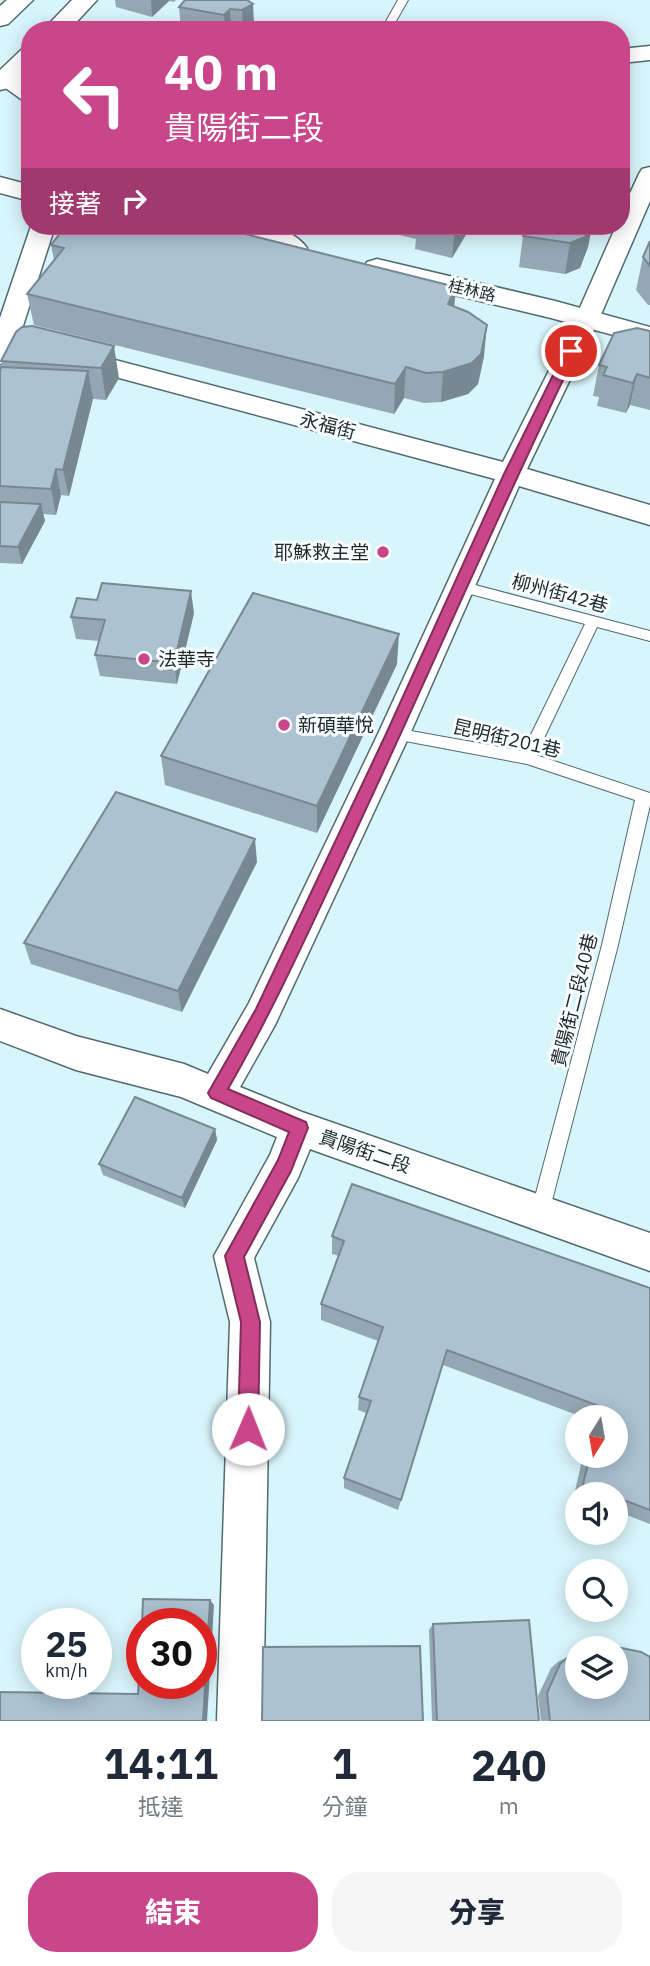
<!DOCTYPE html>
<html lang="zh-TW">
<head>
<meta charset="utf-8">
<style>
	:root { --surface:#fff; --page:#f6f6f7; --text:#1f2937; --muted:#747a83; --accent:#ca468a }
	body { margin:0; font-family:"IBM Plex Sans","Noto Sans TC",sans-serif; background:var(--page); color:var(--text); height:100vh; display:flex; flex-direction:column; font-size:26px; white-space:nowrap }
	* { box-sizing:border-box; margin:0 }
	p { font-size:23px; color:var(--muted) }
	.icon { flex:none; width:38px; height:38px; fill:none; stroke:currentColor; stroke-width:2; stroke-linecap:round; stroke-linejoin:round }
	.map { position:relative; height:1721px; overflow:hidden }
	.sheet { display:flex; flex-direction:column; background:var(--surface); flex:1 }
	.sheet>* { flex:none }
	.hud { position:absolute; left:21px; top:21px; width:609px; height:214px; border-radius:28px; box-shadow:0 4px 18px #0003; background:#ca468a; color:#fff; overflow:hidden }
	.needle { width:46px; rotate:191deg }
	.tools { position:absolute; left:565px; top:1405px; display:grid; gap:14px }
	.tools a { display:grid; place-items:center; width:63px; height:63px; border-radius:50%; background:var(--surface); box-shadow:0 4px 18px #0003; font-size:35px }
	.speed { position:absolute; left:21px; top:1608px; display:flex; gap:14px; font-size:35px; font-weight:700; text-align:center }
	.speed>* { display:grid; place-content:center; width:91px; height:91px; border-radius:50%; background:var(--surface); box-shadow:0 4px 18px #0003; line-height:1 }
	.speed small { font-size:18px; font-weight:400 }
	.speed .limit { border:10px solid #d22; background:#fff; color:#111 }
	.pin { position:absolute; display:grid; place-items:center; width:60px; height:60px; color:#fff; margin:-30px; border:4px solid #fff; border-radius:50%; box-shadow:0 2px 7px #0007 }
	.me { position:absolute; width:77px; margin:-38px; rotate:1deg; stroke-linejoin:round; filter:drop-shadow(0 0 5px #0008) }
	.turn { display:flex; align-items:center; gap:24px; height:147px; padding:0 28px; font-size:32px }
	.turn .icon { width:91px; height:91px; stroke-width:2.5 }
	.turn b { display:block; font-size:49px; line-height:60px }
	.then { display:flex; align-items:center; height:66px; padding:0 28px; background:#0003; gap:14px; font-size:26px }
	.eta { display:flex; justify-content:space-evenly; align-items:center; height:119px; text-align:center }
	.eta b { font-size:42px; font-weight:800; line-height:49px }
	.primary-button { display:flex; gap:14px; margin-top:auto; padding:14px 28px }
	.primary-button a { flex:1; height:80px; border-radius:28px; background:var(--accent); color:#fff; font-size:28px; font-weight:800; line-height:80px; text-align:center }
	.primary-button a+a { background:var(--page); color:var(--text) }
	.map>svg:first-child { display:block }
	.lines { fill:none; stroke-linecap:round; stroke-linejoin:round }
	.service-casing { stroke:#516b70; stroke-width:2 }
	.minor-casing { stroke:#516b70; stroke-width:3 }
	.tertiary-casing { stroke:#516b70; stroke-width:3 }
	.primary-casing { stroke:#516b70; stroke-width:3 }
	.service { fill:#fff; fill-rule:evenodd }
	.minor { fill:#fff; fill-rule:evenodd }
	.tertiary { fill:#fff; fill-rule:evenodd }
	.primary { fill:#fff; fill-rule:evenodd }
	.wall { fill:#94a7b4 }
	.shaded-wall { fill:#788892 }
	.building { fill:#acc2d1; stroke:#788892; stroke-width:2 }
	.route { fill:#ca468a; stroke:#832e5a; stroke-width:2 }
	.poi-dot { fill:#ca468a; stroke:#f8feff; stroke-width:2.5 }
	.labels { text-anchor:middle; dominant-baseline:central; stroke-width:6; stroke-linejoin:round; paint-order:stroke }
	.far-street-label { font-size:16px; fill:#1e292c; stroke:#f8feff }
	.street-label { font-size:19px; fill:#1e292c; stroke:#f8feff }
	.poi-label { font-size:19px; fill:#1e292c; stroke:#f8feff; text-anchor:start }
</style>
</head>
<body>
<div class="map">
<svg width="650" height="1721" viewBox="0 0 650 1721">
	<rect width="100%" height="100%" fill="#d8f5fb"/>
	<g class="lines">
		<g class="service-casing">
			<path id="service" d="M 398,0 L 408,0 L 391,30 L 381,30 Z
				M 460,581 L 650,631 L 650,641 L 597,627 L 536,755 L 650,793 L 650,805 L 618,945 L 549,1212 L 546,1218 L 540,1221 L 534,1218 L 531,1212 L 602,945 L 635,800 L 527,764 L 389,738 L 387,734 L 389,730 L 394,728 L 523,751 L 585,624 L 455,590 L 453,586 L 455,582 Z"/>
		</g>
		<g class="minor-casing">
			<path id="minor" d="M 650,167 L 650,201 L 599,319 L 527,469 L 650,505 L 650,525 L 519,486 L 410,734 L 275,1025 L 240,1087 L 302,1112 L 650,1233 L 650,1271 L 310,1149 L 298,1178 L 254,1258 L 270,1322 L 263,1721 L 217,1721 L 230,1322 L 214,1256 L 270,1155 L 277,1137 L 181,1097 L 76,1070 L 0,1041 L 0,1009 L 76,1036 L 184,1064 L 208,1074 L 249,1003 L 378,734 L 495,479 L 15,350 L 9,362 L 0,364 L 0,318 L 31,226 L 55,226 L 20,335 L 503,462 L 575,319 L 616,226 L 621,226 L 621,213 L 639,174 L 642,169 Z"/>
		</g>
		<g class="tertiary-casing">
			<path id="tertiary" d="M 650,46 L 650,60 L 621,63 L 621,49 Z
				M 7,71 L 16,73 L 30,82 L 30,101 L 21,99 L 0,84 L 0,72 Z
				M 0,177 L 30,185 L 30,201 L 0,193 Z
				M 235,226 C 259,225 292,226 307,248 L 303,254 C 281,259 258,241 239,232 Z
				M 377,259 L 555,301 L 650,327 L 650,345 L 551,318 L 367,274 L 363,268 L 367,262 Z"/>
		</g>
		<g class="primary-casing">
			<path id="primary" d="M 7,0 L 33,0 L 8,24 L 0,26 L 0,6 Z
				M 72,0 L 97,0 L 69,30 L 43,30 Z
				M 30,48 L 30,68 L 9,88 L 0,90 L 0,70 L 21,50 Z"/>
		</g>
		<use href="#service" class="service"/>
		<use href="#minor" class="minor"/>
		<use href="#tertiary" class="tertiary"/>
		<use href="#primary" class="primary"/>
	</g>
	<path class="wall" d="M 115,0 L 176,0 L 174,2 L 169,1 L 152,17 L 116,7 Z
		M 253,4 L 254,30 L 181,30 L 179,7 Z
		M 362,226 L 471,226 L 452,258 L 415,249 L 416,239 Z
		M 506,226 L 592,226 L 588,247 L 580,268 L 565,274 L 519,267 L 523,236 L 526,230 Z
		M 650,241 L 650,305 L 648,305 L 636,290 L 643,257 Z
		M 51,245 L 456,287 L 454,306 L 484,356 L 478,384 L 468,394 L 441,402 L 424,403 L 404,398 L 394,414 L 34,325 L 27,294 L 54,260 Z
		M 32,326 L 119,378 L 106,400 L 93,399 L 69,496 L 61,495 L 56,515 L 43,514 L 45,521 L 22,564 L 0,563 L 0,372 L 2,367 L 1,361 Z
		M 650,331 L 650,410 L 630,405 L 626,413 L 597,406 L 599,397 L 593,396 L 599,365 Z
		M 194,613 L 177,684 L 100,676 L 95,655 L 99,641 L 76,639 L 71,617 Z
		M 397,664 L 317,833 L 165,785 L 161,756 Z
		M 257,862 L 182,1012 L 31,964 L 24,943 Z
		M 215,1129 L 217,1140 L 185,1208 L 103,1175 L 99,1164 Z
		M 332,1236 L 650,1288 L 650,1524 L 616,1511 L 616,1494 L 578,1494 L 578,1496 L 574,1495 L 583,1456 L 616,1456 L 616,1418 L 585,1418 L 443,1365 L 398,1510 L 344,1488 L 344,1478 L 366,1413 L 358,1410 L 359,1397 L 378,1341 L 321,1320 L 321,1304 L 339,1256 L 332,1254 Z
		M 433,1624 L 539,1721 L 432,1721 L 429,1630 Z
		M 578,1653 L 650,1721 L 541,1721 L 538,1696 L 551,1668 L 559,1661 Z"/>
	<path class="shaded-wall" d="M 151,0 L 169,0 L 169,1 L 152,17 Z
		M 253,4 L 254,30 L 243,30 L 242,10 Z
		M 230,9 L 231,30 L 225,30 L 224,15 Z
		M 456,226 L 471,226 L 452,258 L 455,227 Z
		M 590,226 L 592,226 L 588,247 L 580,268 L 565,274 L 570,243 Z
		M 456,287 L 453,318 L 448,304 Z
		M 487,325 L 484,356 L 478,384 L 468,394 L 441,402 L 443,372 Z
		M 114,346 L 119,378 L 106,400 L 101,368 Z
		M 406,367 L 404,398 L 394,414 L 395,384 Z
		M 88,371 L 93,398 L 69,496 L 63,470 Z
		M 637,374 L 630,405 L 626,413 L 633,383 Z
		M 56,469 L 61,495 L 56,515 L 51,489 Z
		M 41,504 L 45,521 L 22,564 L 18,547 Z
		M 191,591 L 194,613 L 177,684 L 174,663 Z
		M 399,634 L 397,664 L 317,833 L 317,806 Z
		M 255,839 L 257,862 L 182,1012 L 178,991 Z
		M 215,1129 L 217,1140 L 185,1208 L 182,1198 Z
		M 210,1600 L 214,1605 L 207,1721 L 203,1721 Z"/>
	<path class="building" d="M 185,0 L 247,0 L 253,4 L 242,10 L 230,9 L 224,15 L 179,7 Z
		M 66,226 L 213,226 L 456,287 L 448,304 L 468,312 L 487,325 L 481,354 L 472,363 L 443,372 L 426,373 L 406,367 L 395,384 L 27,294 L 64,248 L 51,245 Z
		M 527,226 L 590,226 L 585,237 L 570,243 L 523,236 Z
		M 650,241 L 650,266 L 643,257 Z
		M 32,326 L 114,346 L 101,368 L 1,361 L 16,332 L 22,327 Z
		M 637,328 L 650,331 L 650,378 L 637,374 L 633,383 L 603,375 L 607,367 L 599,365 L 614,333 Z
		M 1,367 L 88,371 L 63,470 L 56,469 L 51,489 L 0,486 L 0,372 Z
		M 0,502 L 41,504 L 18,547 L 0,546 Z
		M 102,583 L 191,591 L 174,663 L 95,655 L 105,620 L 71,617 L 77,598 L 97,600 Z
		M 253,593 L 399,634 L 317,806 L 161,756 Z
		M 116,792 L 255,839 L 178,991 L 24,943 Z
		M 135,1097 L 215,1129 L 182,1198 L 99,1164 Z
		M 352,1184 L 650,1288 L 650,1510 L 616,1497 L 616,1494 L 610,1494 L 583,1484 L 590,1456 L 616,1456 L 616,1418 L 599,1418 L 602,1407 L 447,1350 L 401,1500 L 344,1478 L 371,1401 L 359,1397 L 383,1327 L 321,1304 L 344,1241 L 332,1236 Z
		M 143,1599 L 210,1600 L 203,1721 L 0,1721 L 0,1692 L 138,1694 L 142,1626 L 142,1684 L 201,1684 L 201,1624 L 142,1624 Z
		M 529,1620 L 539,1721 L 437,1721 L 433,1624 Z
		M 420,1646 L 423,1721 L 262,1721 L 263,1647 Z
		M 612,1646 L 641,1652 L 650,1657 L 650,1721 L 550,1721 L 547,1693 L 560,1664 L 568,1657 L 578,1653 L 578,1687 L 616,1687 L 616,1648 L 587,1648 Z"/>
	<path class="route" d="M 571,347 L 577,351 C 499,511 429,675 353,837 C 313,922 275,1007 228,1089 L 306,1122 L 308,1128 L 291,1171 L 244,1257 L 260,1322 L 258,1429 L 255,1436 L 248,1439 L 241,1436 L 238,1429 L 241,1322 L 225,1256 L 278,1160 L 289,1132 L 211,1098 L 208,1093 L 256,1009 L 386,734 L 504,474 L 565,351 Z"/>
	<g class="poi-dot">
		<circle cx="383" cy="552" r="7"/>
		<circle cx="144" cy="659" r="7"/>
		<circle cx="284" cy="725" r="7"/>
	</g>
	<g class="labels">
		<g class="far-street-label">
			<text transform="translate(472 290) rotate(13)">桂林路</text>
		</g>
		<g class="street-label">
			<text transform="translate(328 425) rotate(15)">永福街</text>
			<text transform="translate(560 593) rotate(15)">柳州街42巷</text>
			<text transform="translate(507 738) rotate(13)">昆明街201巷</text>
			<text transform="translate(574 1000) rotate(-76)">貴陽街二段40巷</text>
			<text transform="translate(365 1151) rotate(19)">貴陽街二段</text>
		</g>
		<g class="poi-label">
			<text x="369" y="552" text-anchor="end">耶穌救主堂</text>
			<text x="158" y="659">法華寺</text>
			<text x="298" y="725">新碩華悅</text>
		</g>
	</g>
</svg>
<div class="tools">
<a><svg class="needle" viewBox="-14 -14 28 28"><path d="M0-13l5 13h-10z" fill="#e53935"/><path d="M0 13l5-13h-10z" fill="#747a83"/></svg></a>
<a><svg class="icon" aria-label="sound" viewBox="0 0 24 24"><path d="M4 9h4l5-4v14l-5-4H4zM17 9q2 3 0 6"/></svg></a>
<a><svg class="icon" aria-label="search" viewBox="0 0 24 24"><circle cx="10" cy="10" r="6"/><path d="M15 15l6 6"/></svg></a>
<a><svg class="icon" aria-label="layers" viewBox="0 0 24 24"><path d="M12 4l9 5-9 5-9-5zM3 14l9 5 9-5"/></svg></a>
</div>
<div class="speed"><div>25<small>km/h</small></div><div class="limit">30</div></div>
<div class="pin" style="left:571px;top:351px;background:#d93025"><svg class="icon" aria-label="arrive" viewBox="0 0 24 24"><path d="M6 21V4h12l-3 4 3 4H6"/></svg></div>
<svg class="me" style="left:248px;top:1429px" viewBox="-20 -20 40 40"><circle r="19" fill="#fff"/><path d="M0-13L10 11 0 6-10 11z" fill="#ca468a"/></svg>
<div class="hud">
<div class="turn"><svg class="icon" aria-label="left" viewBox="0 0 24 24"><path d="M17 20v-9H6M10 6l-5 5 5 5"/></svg><div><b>40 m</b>貴陽街二段</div></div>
<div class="then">接著<svg class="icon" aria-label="right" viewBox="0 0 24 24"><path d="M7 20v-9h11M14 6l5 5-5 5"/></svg></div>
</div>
</div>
<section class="sheet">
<div class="eta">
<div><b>14:11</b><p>抵達</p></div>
<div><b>1</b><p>分鐘</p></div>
<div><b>240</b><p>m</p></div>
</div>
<div class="primary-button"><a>結束</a><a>分享</a></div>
</section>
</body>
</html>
